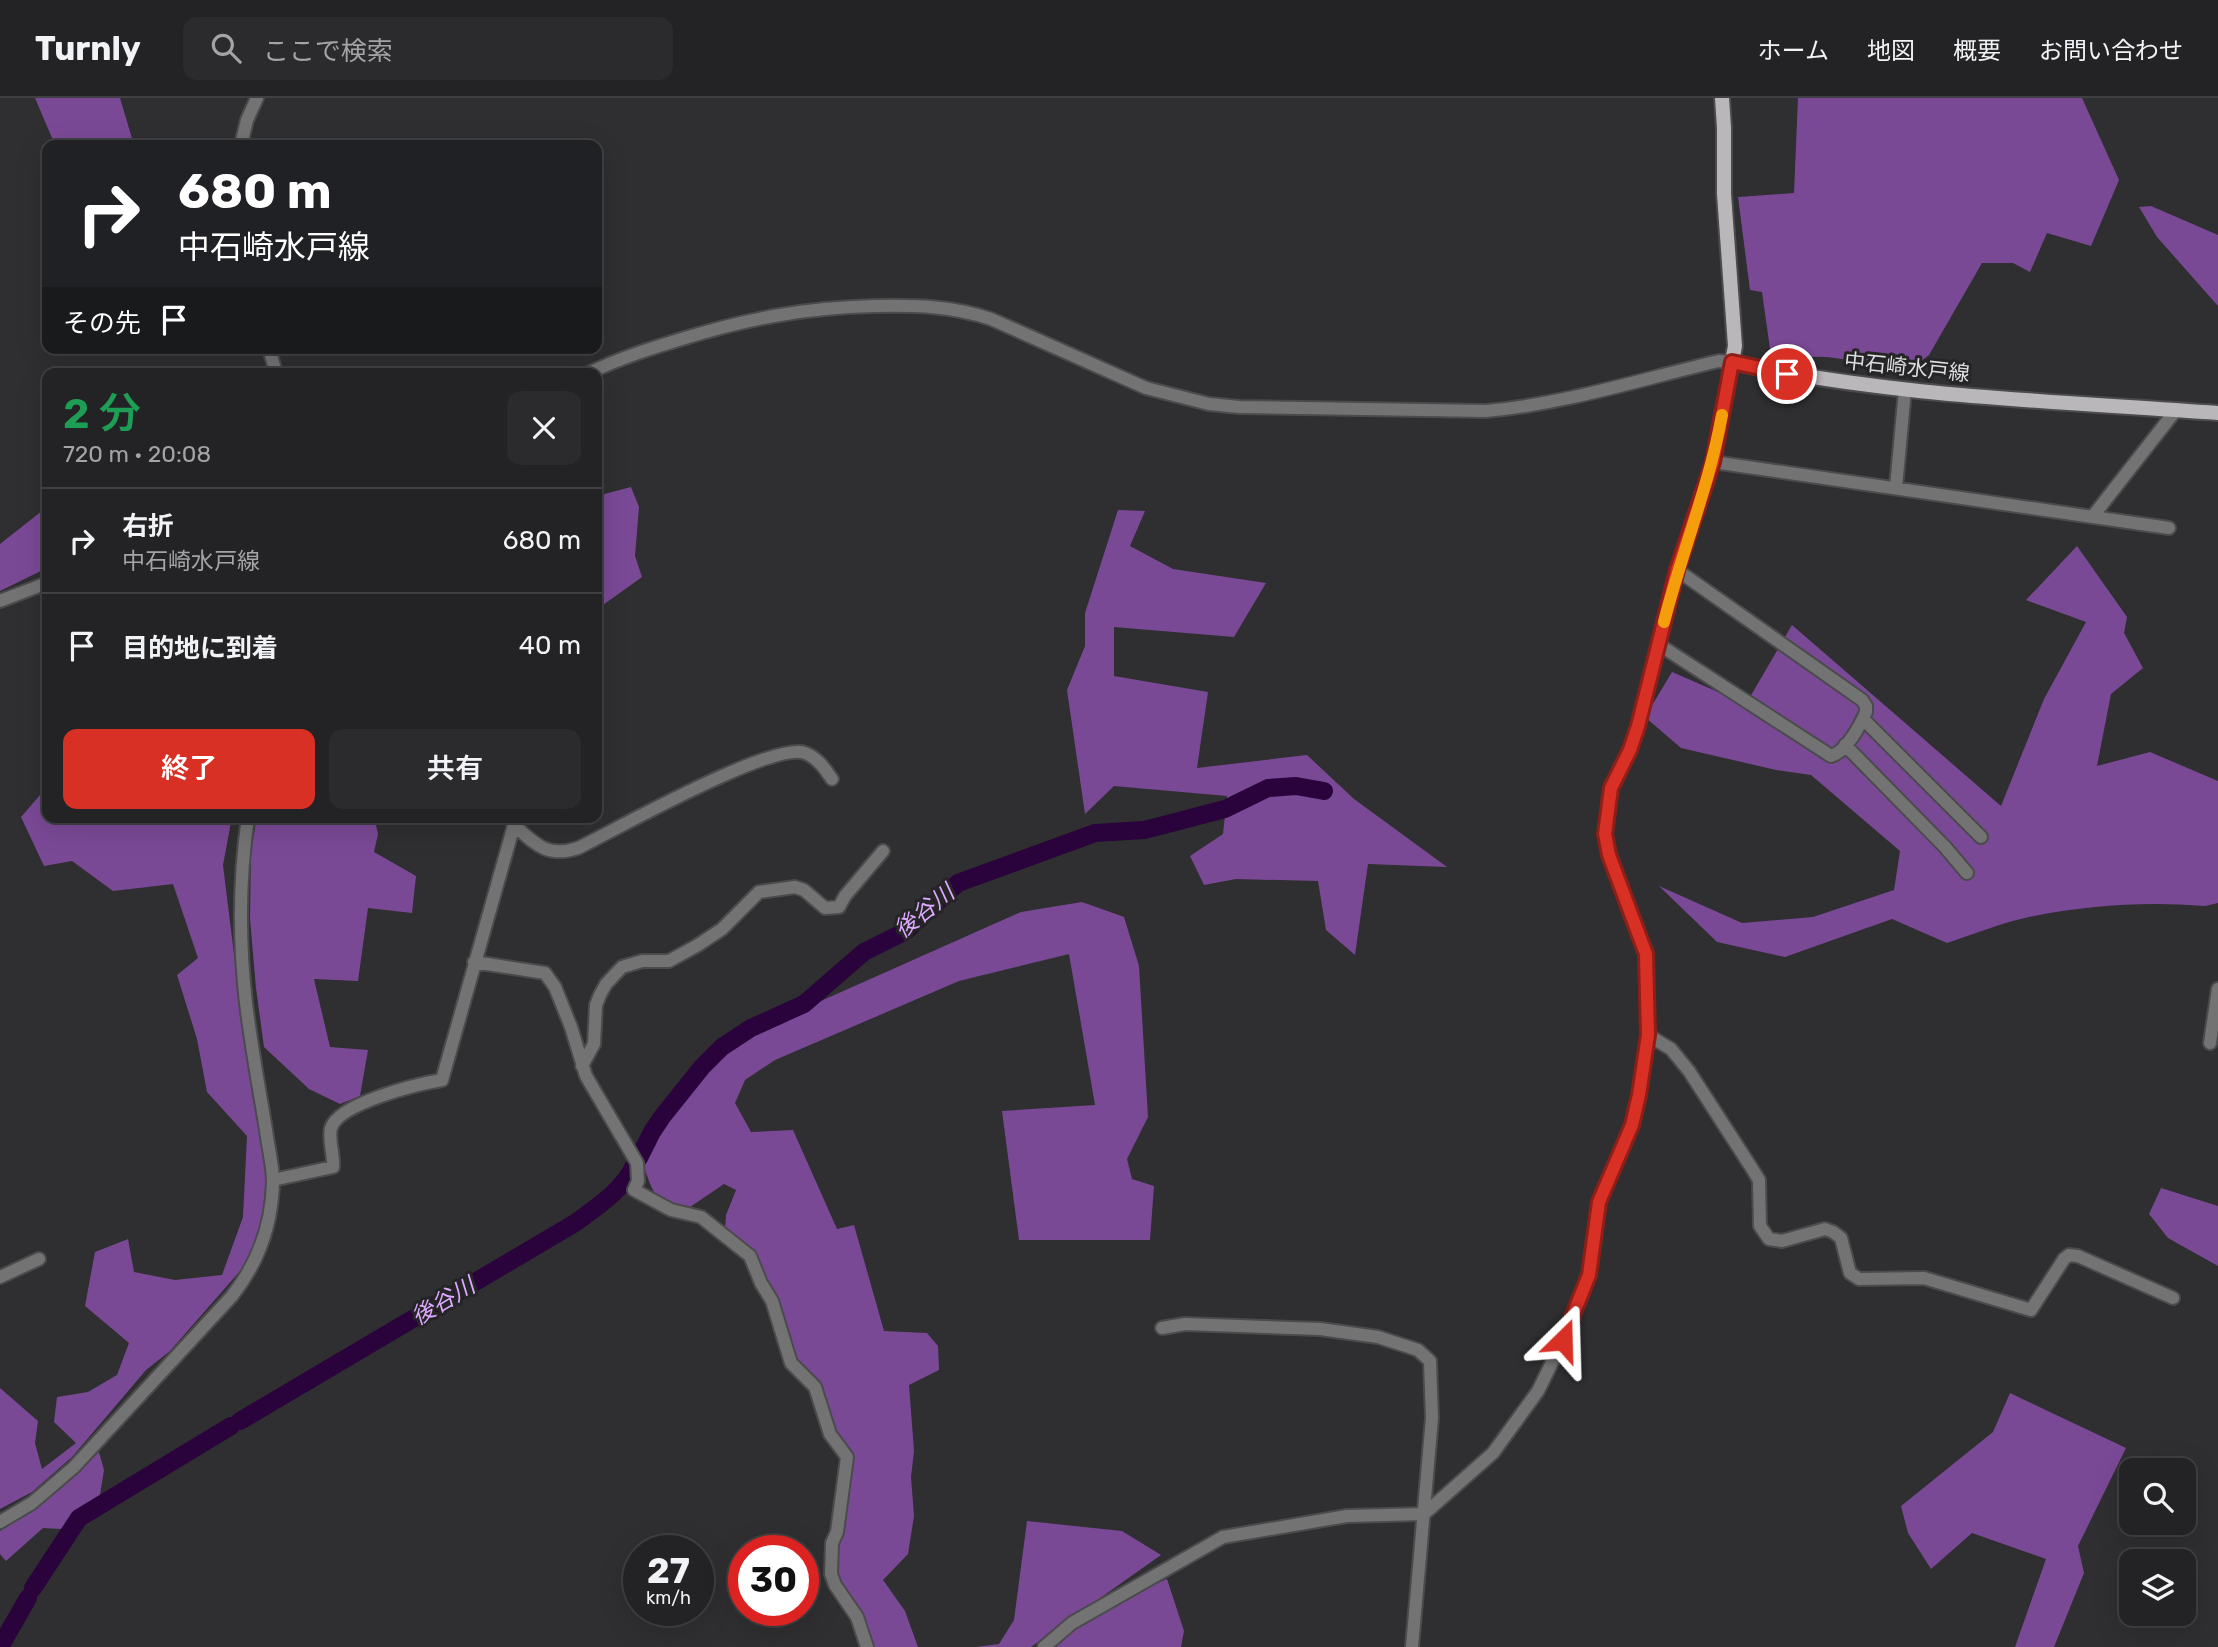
<!DOCTYPE html>
<html lang="ja">
<head>
<meta charset="utf-8">
<style>
	:root { --surface:#232224; --page:#2b2a2c; --text:#f1f3f6; --muted:#a3a4a6; --line:#403f41; --accent:#d93025 }
	body { margin:0; font-family:Rubik,"Noto Sans JP",sans-serif; background:var(--page); color:var(--text); height:100vh; display:flex; flex-direction:column; font-size:26px; white-space:nowrap }
	* { box-sizing:border-box; margin:0 }
	p { font-size:23px; color:var(--muted) }
	.icon { flex:none; width:38px; height:38px; fill:none; stroke:currentColor; stroke-width:2; stroke-linecap:round; stroke-linejoin:round }
	.map { position:relative; flex:1; overflow:hidden }
	.sheet { position:absolute; left:42px; top:270px; width:560px; height:455px; display:flex; flex-direction:column; background:var(--surface); border-radius:14px; box-shadow:0 7px 28px #0002,0 0 0 2px var(--line) }
	.sheet>* { flex:none }
	.guide { position:absolute; left:42px; top:42px; width:560px; height:214px; border-radius:14px; box-shadow:0 7px 28px #0002,0 0 0 2px var(--line); background:#202124; color:#fff; overflow:hidden }
	.controls { position:absolute; left:2119px; top:1360px; display:grid; gap:14px }
	.controls a { display:grid; place-items:center; width:77px; height:77px; border-radius:14px; background:var(--surface); box-shadow:0 7px 28px #0002,0 0 0 2px var(--line); font-size:35px }
	.speed { position:absolute; left:623px; top:1437px; display:flex; gap:14px; font-size:35px; font-weight:700; text-align:center }
	.speed>* { display:grid; place-content:center; width:91px; height:91px; border-radius:50%; background:var(--surface); box-shadow:0 7px 28px #0002,0 0 0 2px var(--line); line-height:1 }
	.speed small { font-size:18px; font-weight:400 }
	.speed .limit { border:10px solid #d22; background:#fff; color:#111 }
	.pin { position:absolute; display:grid; place-items:center; width:60px; height:60px; color:#fff; margin:-30px; border:4px solid #fff; border-radius:50%; box-shadow:0 2px 7px #0007 }
	.me { position:absolute; width:77px; margin:-38px; rotate:22deg; stroke-linejoin:round; filter:drop-shadow(0 0 5px #0008) }
	.turn { display:flex; align-items:center; gap:24px; height:147px; padding:0 21px; font-size:32px }
	.turn .icon { width:91px; height:91px; stroke-width:2.5 }
	.turn b { display:block; font-size:49px; line-height:60px }
	.then { display:flex; align-items:center; height:66px; padding:0 21px; background:#0003; gap:14px; font-size:26px }
	.round { display:grid; place-items:center; flex:none; width:74px; height:74px; border-radius:14px; background:var(--page) }
	.summary { display:flex; align-items:center; justify-content:space-between; height:119px; padding:0 21px }
	h1 { font-size:42px; font-weight:600; line-height:52px; color:#1e9e55 }
	.primary-button { display:flex; gap:14px; margin-top:auto; padding:14px 21px }
	.primary-button a { flex:1; height:80px; border-radius:14px; background:var(--accent); color:#fff; font-size:28px; font-weight:600; line-height:80px; text-align:center }
	.primary-button a+a { background:var(--page); color:var(--text) }
	ul { padding:0; list-style:none }
	li { display:flex; align-items:center; gap:21px; height:105px; padding:0 21px; border-top:2px solid var(--line) }
	li div { flex:1 }
	li b { display:block; font-size:26px }
	li em { font-style:normal }
	header { display:flex; align-items:center; gap:42px; box-sizing:border-box; height:98px; padding:0 35px; background:var(--surface); border-bottom:2px solid var(--line) }
	header strong { font-size:33px }
	nav { display:flex; gap:38px; margin-inline-start:auto; font-size:24px }
	.search { width:490px; height:63px; background:var(--page); display:flex; align-items:center; gap:18px; box-sizing:border-box; padding:0 24px; border-radius:14px; color:var(--muted); font-size:26px }
	.map>svg:first-child { display:block }
	.forest { fill:#7a4996 }
	.lines { fill:none; stroke-linecap:round; stroke-linejoin:round }
	.river { stroke:#2a033c; stroke-width:18 }
	.minor-casing { stroke:#4b4a4c; stroke-width:16 }
	.major-casing { stroke:#4b4a4c; stroke-width:18 }
	.minor { stroke:#747374; stroke-width:12 }
	.major { stroke:#b9b7ba; stroke-width:14 }
	.route-casing { stroke:#8d1f18; stroke-width:18 }
	.route { stroke:#d93025; stroke-width:12 }
	.slow { stroke:#f59e0b; stroke-width:12 }
	.labels { text-anchor:middle; dominant-baseline:central; stroke-width:6; stroke-linejoin:round; paint-order:stroke }
	.street-label { font-size:21px; fill:#dedddf; stroke:#252426 }
	.water-label { font-size:23px; font-style:italic; fill:#ddaafe; stroke:#252426 }
</style>
</head>
<body>
<header>
<strong>Turnly</strong>
<div class="search"><svg class="icon" aria-label="search" viewBox="0 0 24 24"><circle cx="10" cy="10" r="6"/><path d="M15 15l6 6"/></svg>ここで検索</div>
<nav><a>ホーム</a><a>地図</a><a>概要</a><a>お問い合わせ</a></nav>
</header>
<div class="map">
<svg width="2218" height="1549" viewBox="0 0 2218 1549">
	<rect width="100%" height="100%" fill="#2f2e30"/>
	<path class="forest" d="M 35,0 L 120,0 L 134,47 L 55,47 Z
		M 1798,0 L 2082,0 L 2119,82 L 2091,148 L 2047,135 L 2030,174 L 2013,165 L 1982,165 L 1929,257 L 1916,267 L 1901,269 L 1827,259 L 1771,258 L 1762,194 L 1750,192 L 1738,99 L 1794,95 Z
		M 2151,108 L 2218,137 L 2218,208 L 2157,139 L 2139,109 Z
		M 631,389 L 639,409 L 635,458 L 642,479 L 603,507 L 597,509 L 597,398 Z
		M 47,409 L 47,470 L 0,493 L 0,446 Z
		M 1118,412 L 1145,413 L 1130,448 L 1173,471 L 1266,485 L 1234,539 L 1114,529 L 1114,578 L 1208,594 L 1197,670 L 1307,657 L 1354,701 L 1447,769 L 1368,766 L 1355,857 L 1326,832 L 1318,783 L 1236,781 L 1204,787 L 1190,758 L 1223,736 L 1227,698 L 1114,688 L 1085,716 L 1067,592 L 1085,548 L 1085,515 Z
		M 2077,448 L 2127,519 L 2124,535 L 2143,570 L 2111,596 L 2097,668 L 2150,654 L 2218,683 L 2218,805 L 2205,808 C 2147,803 2086,807 2029,819 C 2001,825 1974,836 1947,845 L 1892,821 L 1785,859 L 1717,844 L 1659,788 L 1742,825 L 1813,819 L 1894,792 L 1900,753 L 1811,677 L 1776,672 L 1681,650 L 1645,619 L 1672,574 L 1746,606 L 1792,527 L 2001,708 L 2044,601 L 2086,524 L 2026,502 Z
		M 47,689 L 47,719 L 232,719 L 223,767 L 240,905 L 266,1079 L 262,1125 L 247,1165 L 170,1253 L 146,1272 L 72,1359 L 32,1394 L 0,1411 L 0,1290 L 38,1323 L 35,1345 L 42,1371 L 76,1345 L 54,1324 L 57,1299 L 88,1294 L 117,1277 L 129,1245 L 85,1208 L 95,1154 L 128,1141 L 134,1174 L 175,1182 L 222,1177 L 243,1119 L 247,1038 L 207,994 L 197,941 L 177,877 L 198,860 L 173,786 L 113,793 L 72,763 L 44,768 L 21,719 Z
		M 257,719 L 374,719 L 378,736 L 374,754 L 416,778 L 412,815 L 368,810 L 358,883 L 314,881 L 330,949 L 368,952 L 360,998 L 340,1006 L 309,991 L 264,949 L 256,890 L 250,821 L 251,753 Z
		M 1082,804 L 1124,819 L 1139,868 L 1148,1019 L 1127,1061 L 1132,1081 L 1154,1088 L 1150,1142 L 1019,1142 L 1002,1013 L 1095,1007 L 1069,856 L 959,883 L 775,962 L 745,982 L 735,1005 L 751,1034 L 793,1032 L 837,1131 L 854,1127 L 884,1233 L 927,1235 L 938,1248 L 939,1272 L 909,1287 L 914,1353 L 911,1379 L 914,1418 L 908,1456 L 883,1482 L 905,1513 L 918,1549 L 870,1549 L 842,1490 L 836,1471 L 853,1360 L 834,1333 L 797,1263 L 778,1200 L 725,1131 L 726,1117 L 736,1092 L 724,1086 L 687,1111 C 649,1100 656,1097 641,1063 L 654,1035 L 692,991 L 712,962 L 740,939 L 1021,814 Z
		M 2161,1090 L 2218,1108 L 2218,1168 L 2168,1140 L 2149,1116 Z
		M 2010,1295 L 2126,1350 L 2078,1448 L 2084,1475 L 2054,1549 L 2015,1549 L 2046,1461 L 1972,1435 L 1931,1471 L 1908,1435 L 1901,1408 L 1993,1334 Z
		M 99,1354 L 104,1372 L 99,1403 L 61,1431 L 43,1430 L 6,1463 L 0,1456 L 0,1433 C 37,1410 68,1384 99,1354 Z
		M 1027,1423 L 1122,1433 L 1161,1457 L 1031,1549 L 976,1549 L 999,1546 L 1014,1522 Z
		M 1167,1481 L 1184,1533 L 1181,1549 L 1052,1549 C 1087,1519 1125,1499 1167,1481 Z"/>
	<g class="lines">
		<path class="river" d="M 639,1060 L 652,1034 L 662,1019 L 702,969 L 722,949 L 751,930 L 804,906 L 864,854 L 906,833 L 958,785 L 1095,735 L 1144,732 L 1160,728 L 1225,711 L 1268,690 L 1296,688 L 1324,693
			M 240,1323 L 575,1125 C 597,1109 622,1093 634,1068
			M 33,1490 L 79,1420 L 231,1328
			M 0,1549 L 28,1500"/>
		<g class="minor-casing">
			<path id="minor" d="M 241,47 L 247,22 L 257,0
				M 269,250 L 276,275
				M 589,275 C 620,260 652,250 685,240 C 751,220 805,210 874,208 C 915,207 952,208 991,221 L 1146,290 L 1209,306 L 1239,309 L 1486,313 C 1565,306 1642,281 1719,263 L 1732,264 L 1713,364 L 1677,472 L 1638,628 L 1630,652 L 1611,690 L 1605,736 L 1610,757 L 1646,857 L 1648,937 L 1639,997 L 1632,1027 L 1599,1104 L 1589,1177 L 1563,1242 L 1538,1293 L 1493,1355 L 1424,1416 L 1347,1418 L 1223,1439 L 1072,1525 L 1044,1549
				M 1713,364 L 2169,430
				M 1896,389 L 1905,292
				M 2093,418 L 2176,312
				M 0,503 L 47,485
				M 1658,546 L 1831,658 C 1846,654 1860,628 1866,614 L 1866,608 L 1862,602 L 1677,472
				M 1863,621 L 1981,739
				M 1845,647 L 1945,749 L 1967,775
				M 514,727 C 536,747 548,760 578,750 C 615,732 773,643 805,655 C 818,660 825,671 832,681
				M 474,864 L 545,875 L 555,889 L 571,929 L 586,978 L 637,1065 L 638,1083 L 634,1092 L 671,1112 L 701,1119 L 750,1158 L 761,1185 L 772,1203 L 791,1265 L 815,1289 L 830,1336 L 847,1359 L 837,1434 L 832,1445 L 831,1476 L 835,1487 L 857,1519 L 867,1549
				M 1648,937 L 1671,951 L 1689,973 L 1751,1069 L 1759,1082 L 1760,1128 L 1769,1141 L 1782,1143 L 1825,1131 L 1833,1134 L 1841,1140 L 1850,1175 L 1859,1181 L 1924,1180 L 2031,1212 L 2064,1161 L 2069,1157 L 2078,1158 L 2173,1200
				M 2210,945 L 2218,891
				M 582,968 L 594,946 L 596,907 L 600,897 L 606,886 L 622,869 L 642,863 L 669,863 L 698,847 L 722,831 L 759,794 L 795,789 L 804,792 L 825,810 L 839,809 L 845,798 L 883,753
				M 273,1082 L 333,1069 C 334,1056 328,1041 331,1030 C 339,1005 418,986 442,982 L 514,727 L 515,719
				M 0,1179 L 39,1161
				M 1162,1230 L 1185,1226 L 1320,1231 L 1378,1239 L 1418,1252 L 1430,1263 L 1432,1320 L 1412,1549
				M 0,1424 L 32,1405 L 74,1369 L 232,1198 C 258,1165 272,1126 273,1084 C 273,1067 268,1049 266,1032 C 259,990 251,947 246,905 C 239,844 239,781 248,719"/>
		</g>
		<g class="major-casing">
			<path id="major" d="M 1722,0 L 1724,30 L 1724,96 L 1735,248 L 1732,264 C 1891,299 2056,303 2218,315"/>
		</g>
		<use href="#minor" class="minor"/>
		<use href="#major" class="major"/>
	</g>
	<g class="lines">
		<g class="route-casing">
			<path id="route" d="M 1563,1242 L 1589,1177 L 1599,1104 L 1632,1027 L 1639,997 L 1648,937 L 1646,856 L 1609,757 L 1605,736 L 1611,690 L 1630,652 L 1638,628 L 1677,472 L 1713,364 L 1732,264 L 1787,276"/>
		</g>
		<use href="#route" class="route"/>
		<path class="slow" d="M 1664,524 C 1682,454 1709,388 1722,317"/>
	</g>
	<g class="labels">
		<g class="street-label">
			<text transform="translate(1907 269) rotate(6)">中石崎水戸線</text>
		</g>
		<g class="water-label">
			<text transform="translate(924 813) rotate(-39)">後谷川</text>
			<text transform="translate(443 1203) rotate(-31)">後谷川</text>
		</g>
	</g>
</svg>
<div class="controls">
<a><svg class="icon" aria-label="search" viewBox="0 0 24 24"><circle cx="10" cy="10" r="6"/><path d="M15 15l6 6"/></svg></a>
<a><svg class="icon" aria-label="layers" viewBox="0 0 24 24"><path d="M12 4l9 5-9 5-9-5zM3 14l9 5 9-5"/></svg></a>
</div>
<div class="speed"><div>27<small>km/h</small></div><div class="limit">30</div></div>
<div class="pin" style="left:1787px;top:276px;background:#d93025"><svg class="icon" aria-label="arrive" viewBox="0 0 24 24"><path d="M6 21V4h12l-3 4 3 4H6"/></svg></div>
<svg class="me" style="left:1563px;top:1242px" viewBox="-20 -20 40 40"><path d="M0-17L14 15 0 8-14 15z" fill="#d93025" stroke="#fff" stroke-width="4"/></svg>
<div class="guide">
<div class="turn"><svg class="icon" aria-label="right" viewBox="0 0 24 24"><path d="M7 20v-9h11M14 6l5 5-5 5"/></svg><div><b>680 m</b>中石崎水戸線</div></div>
<div class="then">その先<svg class="icon" aria-label="arrive" viewBox="0 0 24 24"><path d="M6 21V4h12l-3 4 3 4H6"/></svg></div>
</div>
<section class="sheet">
<div class="summary"><div><h1>2 分</h1><p>720 m · 20:08</p></div><a class="round"><svg class="icon" aria-label="close" viewBox="0 0 24 24"><path d="M6 6l12 12M18 6L6 18"/></svg></a></div>
<ul>
<li><svg class="icon" aria-label="right" viewBox="0 0 24 24"><path d="M7 20v-9h11M14 6l5 5-5 5"/></svg><div><b>右折</b><p>中石崎水戸線</p></div><em>680 m</em></li>
<li><svg class="icon" aria-label="arrive" viewBox="0 0 24 24"><path d="M6 21V4h12l-3 4 3 4H6"/></svg><div><b>目的地に到着</b></div><em>40 m</em></li>
</ul>
<div class="primary-button"><a>終了</a><a>共有</a></div>
</section>
</div>
</body>
</html>
